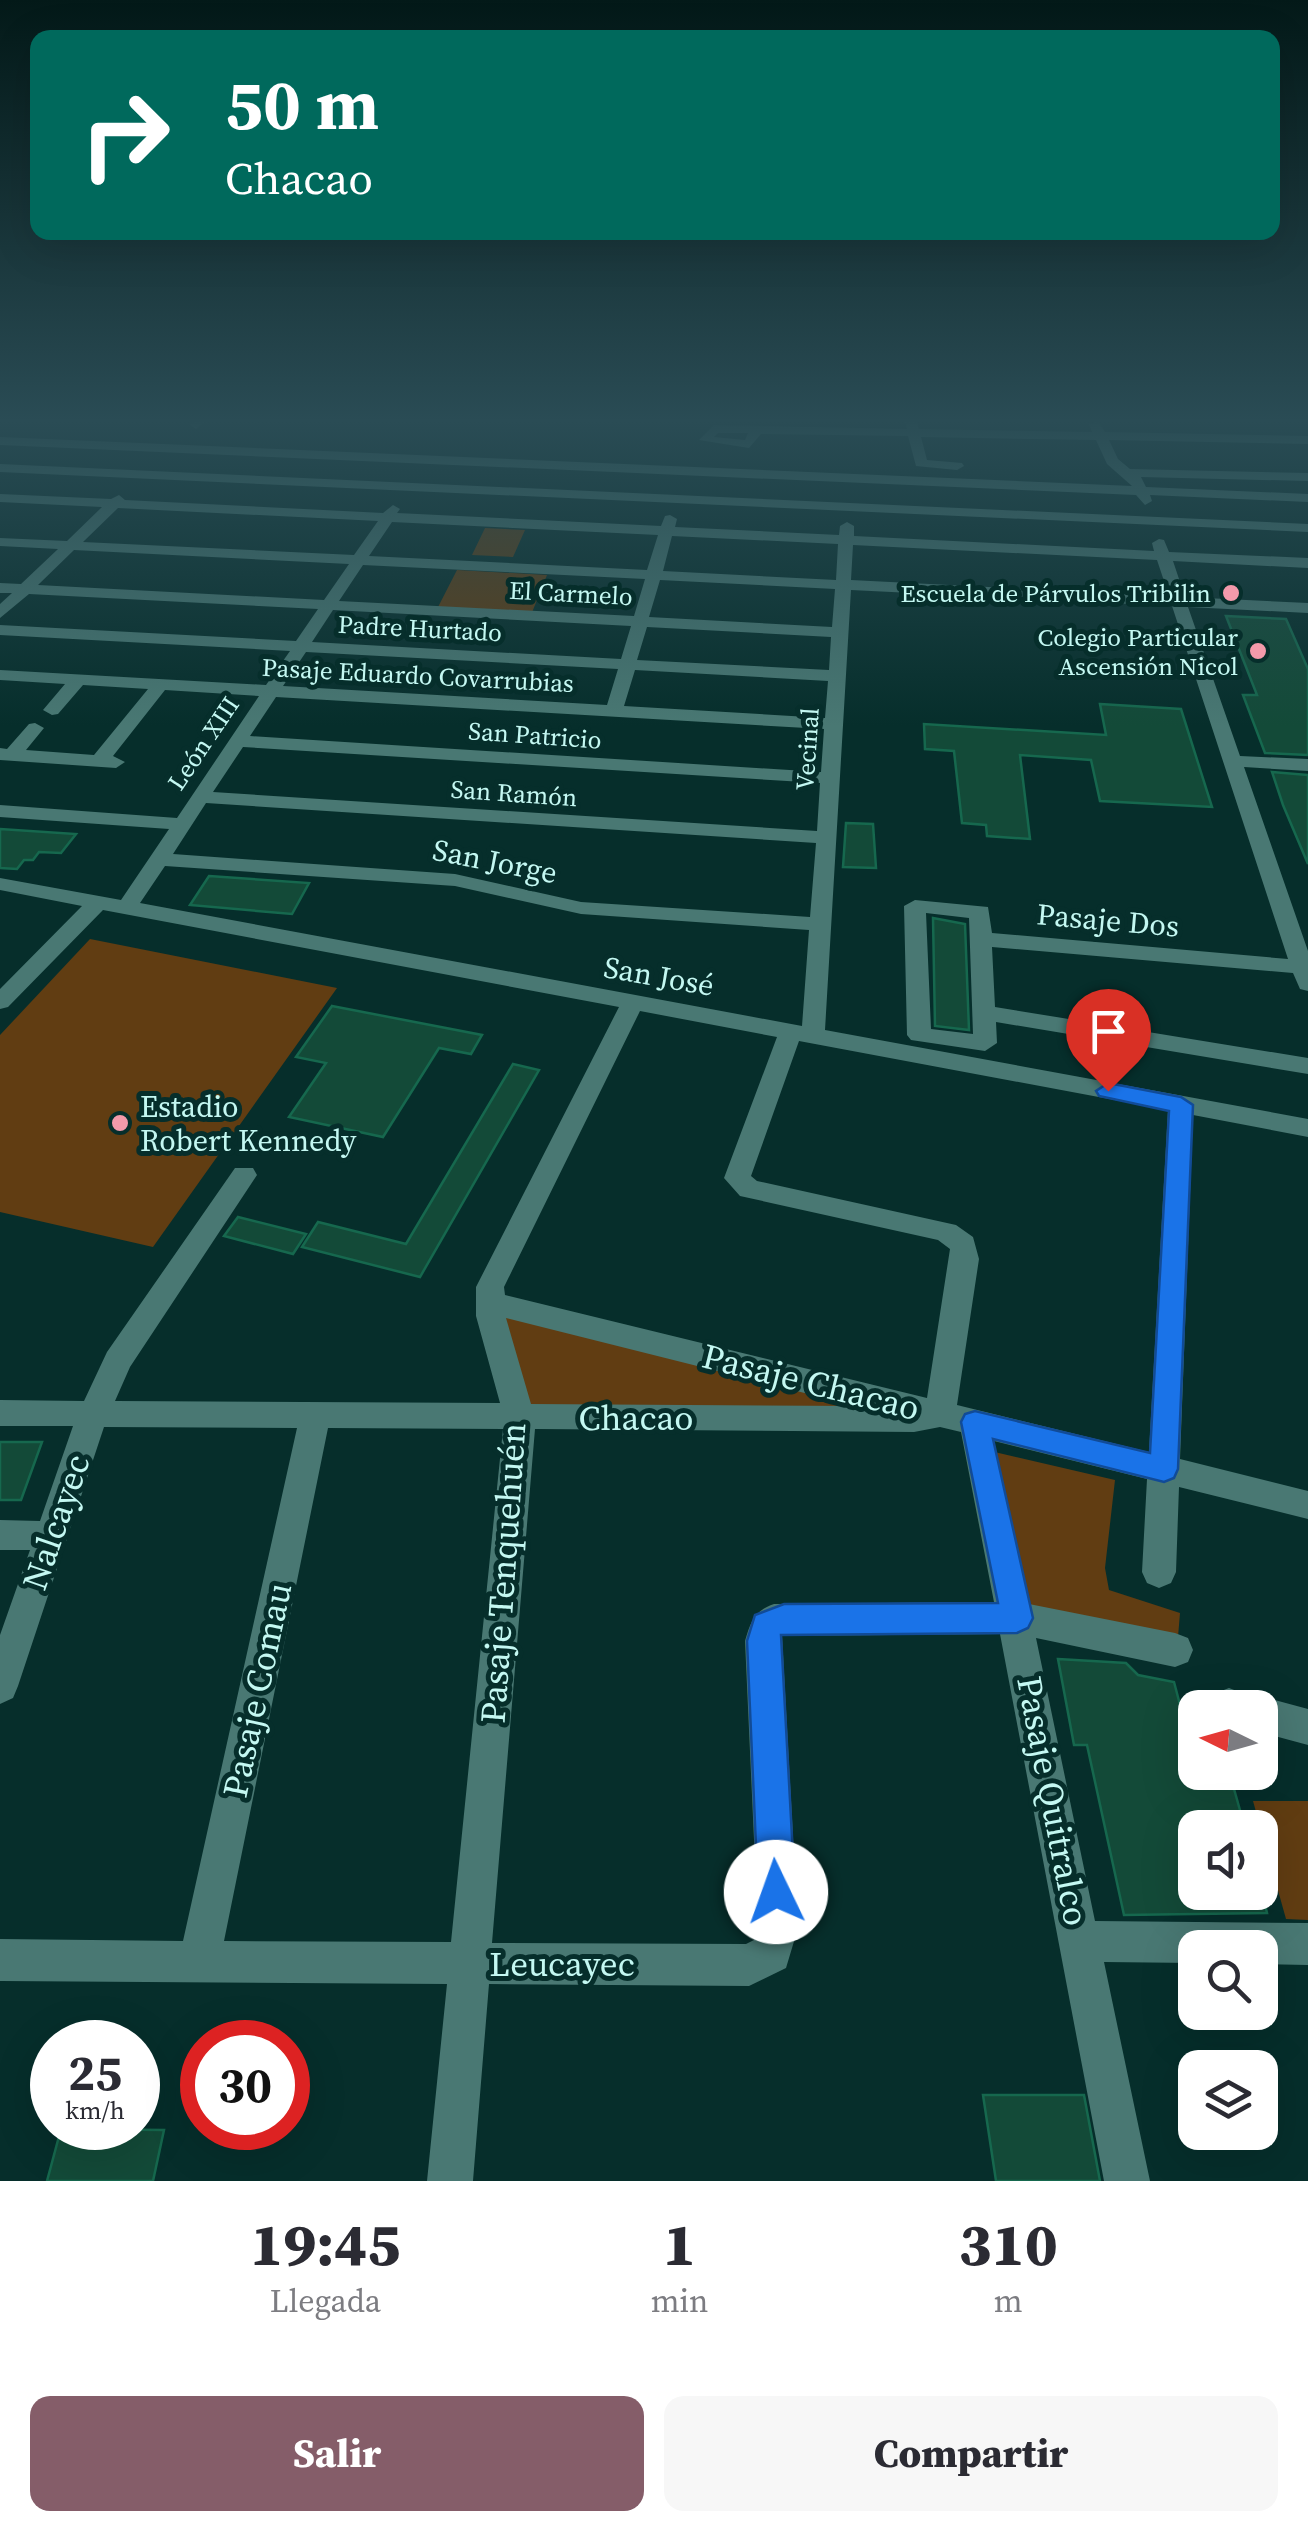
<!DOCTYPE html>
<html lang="es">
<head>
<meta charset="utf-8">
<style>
	:root { --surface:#fff; --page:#f7f7f7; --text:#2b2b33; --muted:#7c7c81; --accent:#855d69 }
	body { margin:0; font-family:"Source Serif 4",serif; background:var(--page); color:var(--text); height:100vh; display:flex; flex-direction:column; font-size:38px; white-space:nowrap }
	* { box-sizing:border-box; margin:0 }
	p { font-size:32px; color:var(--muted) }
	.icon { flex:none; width:55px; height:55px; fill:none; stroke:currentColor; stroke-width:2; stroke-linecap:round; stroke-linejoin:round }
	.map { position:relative; height:2181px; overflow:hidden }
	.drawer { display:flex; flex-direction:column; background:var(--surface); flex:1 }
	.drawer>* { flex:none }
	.hud { position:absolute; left:30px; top:30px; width:1250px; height:210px; border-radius:20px; box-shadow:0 10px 40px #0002; background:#00695c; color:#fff; overflow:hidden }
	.needle { width:65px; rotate:275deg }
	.tools { position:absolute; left:1178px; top:1690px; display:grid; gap:20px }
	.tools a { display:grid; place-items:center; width:100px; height:100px; border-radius:20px; background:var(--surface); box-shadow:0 10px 40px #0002; font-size:50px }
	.speed { position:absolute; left:30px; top:2020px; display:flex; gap:20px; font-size:50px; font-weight:700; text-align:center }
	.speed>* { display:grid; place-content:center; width:130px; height:130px; border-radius:50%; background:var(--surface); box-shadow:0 10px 40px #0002; line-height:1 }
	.speed small { font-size:25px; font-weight:400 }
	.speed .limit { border:15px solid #d22; background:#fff; color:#111 }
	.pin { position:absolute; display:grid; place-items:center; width:85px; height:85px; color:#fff; margin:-102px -42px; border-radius:50% 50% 50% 0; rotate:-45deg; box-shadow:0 0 10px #0007 }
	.pin .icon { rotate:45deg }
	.me { position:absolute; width:110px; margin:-55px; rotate:357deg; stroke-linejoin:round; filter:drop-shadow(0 0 8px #0008) }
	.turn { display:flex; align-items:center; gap:35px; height:210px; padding:0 30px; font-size:45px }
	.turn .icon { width:130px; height:130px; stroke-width:2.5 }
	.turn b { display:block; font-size:70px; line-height:85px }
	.eta { display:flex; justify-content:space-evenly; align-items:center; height:170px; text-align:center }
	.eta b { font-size:60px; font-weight:800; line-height:70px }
	.cta { display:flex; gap:20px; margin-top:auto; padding:20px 30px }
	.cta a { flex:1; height:115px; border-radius:20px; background:var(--accent); color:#fff; font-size:40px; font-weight:800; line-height:115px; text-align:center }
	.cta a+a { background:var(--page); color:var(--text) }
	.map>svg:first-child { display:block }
	.green { fill:#613d12 }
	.building { fill:#134a38; stroke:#16684e; stroke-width:2.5 }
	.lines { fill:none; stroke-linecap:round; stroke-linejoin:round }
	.minor { fill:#497873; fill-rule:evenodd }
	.route { fill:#1a73e8; stroke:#114b97; stroke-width:2.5 }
	.poi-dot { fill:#f39aab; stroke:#062e2b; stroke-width:4 }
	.labels { text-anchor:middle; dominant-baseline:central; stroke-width:10; stroke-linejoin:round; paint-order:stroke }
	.far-street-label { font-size:25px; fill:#c4f8f2; stroke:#062e2b }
	.far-poi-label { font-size:25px; fill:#c4f8f2; stroke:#062e2b; text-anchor:end }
	.street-label { font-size:30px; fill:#c4f8f2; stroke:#062e2b }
	.poi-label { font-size:30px; fill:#c4f8f2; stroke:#062e2b; text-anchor:start }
	.near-street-label { font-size:35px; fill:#c4f8f2; stroke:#062e2b }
</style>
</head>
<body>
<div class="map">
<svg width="1308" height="2181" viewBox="0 0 1308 2181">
	<rect width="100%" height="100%" fill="#062e2b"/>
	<path class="green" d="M 485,528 L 525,530 L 513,557 L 472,555 Z
		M 457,570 L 547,575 L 531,615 L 436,611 Z
		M 90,939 L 337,988 L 153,1247 L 0,1212 L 0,1035 Z
		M 496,1309 L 912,1412 L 519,1406 Z
		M 986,1450 L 1115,1480 L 1105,1568 L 1109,1590 L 1180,1613 L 1177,1649 L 1027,1626 Z
		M 1253,1801 L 1308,1801 L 1308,1920 L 1286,1919 Z"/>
	<path class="building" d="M 1226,616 L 1286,619 L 1308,669 L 1308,755 L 1265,753 L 1243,695 L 1257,695 Z
		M 1100,704 L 1181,709 L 1212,807 L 1100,801 L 1091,760 L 1020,755 L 1030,839 L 987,836 L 986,825 L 962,823 L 954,751 L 925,749 L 924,724 L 1106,735 Z
		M 1272,772 L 1308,775 L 1308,864 L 1283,805 Z
		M 846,823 L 873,824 L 876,868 L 843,867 Z
		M 0,829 L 76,834 L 61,853 L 39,852 L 33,860 L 24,860 L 17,869 L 0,868 Z
		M 209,876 L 309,883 L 292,914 L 190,905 Z
		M 933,918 L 965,924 L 969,1030 L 935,1026 Z
		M 332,1006 L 482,1035 L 471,1054 L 439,1048 L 383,1137 L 289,1117 L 326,1063 L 296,1057 Z
		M 513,1064 L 539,1070 L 420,1277 L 302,1247 L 318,1222 L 406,1244 Z
		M 238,1217 L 306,1234 L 293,1254 L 224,1236 Z
		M 0,1442 L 42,1442 L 21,1500 L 0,1500 Z
		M 1058,1659 L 1126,1663 L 1138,1675 L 1174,1682 L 1202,1788 L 1234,1789 L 1245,1828 L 1195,1828 L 1195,1892 L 1262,1892 L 1267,1913 L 1124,1915 L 1087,1745 L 1074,1745 Z
		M 983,2095 L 1084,2095 L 1100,2181 L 996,2181 Z
		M 61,2129 L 164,2130 L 153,2181 L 47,2181 Z"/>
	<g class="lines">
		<path class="minor" d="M 193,421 L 206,421 L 196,429 L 190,425 Z
			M 905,421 L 917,421 L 919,429 L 1092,432 L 1089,424 L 1098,421 L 1105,432 L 1308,436 L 1308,444 L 1109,440 L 1118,459 L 1130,469 L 1308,473 L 1308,481 L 1141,477 L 1146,487 L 1308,494 L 1308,502 L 1150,495 L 1152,501 L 1145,505 L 1136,495 L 0,445 L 0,437 L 1132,486 L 1107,464 L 1096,440 L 921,437 L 927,460 L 962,463 L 964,466 L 957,470 L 916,466 L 908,436 L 761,434 L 749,448 L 699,440 L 714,425 L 907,429 ZM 718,433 L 748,433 L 745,440 L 714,437 Z
			M 0,464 L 1308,524 L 1308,532 L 0,472 Z
			M 0,494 L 111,499 L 119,495 L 125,500 L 383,513 L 393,505 L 400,509 L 397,513 L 661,526 L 665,516 L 670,515 L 677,519 L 675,527 L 839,535 L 840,526 L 847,522 L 854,526 L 854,536 L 1154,551 L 1152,543 L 1159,539 L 1164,540 L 1169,552 L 1308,558 L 1308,568 L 1173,561 L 1185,597 L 1308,603 L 1308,613 L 1188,607 L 1240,756 L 1308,759 L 1308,771 L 1244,767 L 1308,951 L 1308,991 L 1300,989 L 1293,973 L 992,947 L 995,1007 L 1308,1058 L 1308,1074 L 996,1022 L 997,1043 L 985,1051 L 911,1040 L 907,1035 L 904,906 L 915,900 L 988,907 L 992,933 L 1288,959 L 1172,606 L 851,590 L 825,1030 L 1308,1119 L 1308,1137 L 1193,1115 L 1180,1459 L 1308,1491 L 1308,1519 L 1179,1487 L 1176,1572 L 1171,1583 L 1159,1588 L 1147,1583 L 1142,1572 L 1147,1479 L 994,1441 L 1029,1604 L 1175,1633 L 1188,1638 L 1193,1650 L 1188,1662 L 1175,1667 L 1036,1638 L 1095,1921 L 1308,1923 L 1308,1965 L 1260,1964 L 1260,1948 L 1195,1948 L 1195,1963 L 1104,1962 L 1150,2181 L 1104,2181 L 1000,1634 L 782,1636 L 798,1928 L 786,1968 L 749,1986 L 489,1984 L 473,2181 L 427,2181 L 447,1984 L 0,1981 L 0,1939 L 183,1941 L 297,1428 L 104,1427 L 18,1686 L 13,1698 L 0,1704 L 0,1635 L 30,1550 L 0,1550 L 0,1520 L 40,1521 L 73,1426 L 0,1426 L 0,1400 L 84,1401 L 107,1352 L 235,1168 L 253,1168 L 257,1175 L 130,1367 L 115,1401 L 500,1403 L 476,1316 L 476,1287 L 619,1007 L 103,910 L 8,1007 L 0,1009 L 0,989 L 82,906 L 0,890 L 0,878 L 121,900 L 169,829 L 0,817 L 0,805 L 177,818 L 259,696 L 165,690 L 113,756 L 125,762 L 116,768 L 0,760 L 0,748 L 7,749 L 29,724 L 35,723 L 44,728 L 26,750 L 94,755 L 148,689 L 83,685 L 58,714 L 52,715 L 43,710 L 65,684 L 0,680 L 0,670 L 266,685 L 290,651 L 0,635 L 0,625 L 296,641 L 318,609 L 29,594 L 0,618 L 0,604 L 12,593 L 0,593 L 0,583 L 21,584 L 58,549 L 0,546 L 0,538 L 67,541 L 102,507 L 0,502 ZM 118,508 L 378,521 L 354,555 L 83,542 ZM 392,522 L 658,535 L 647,570 L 369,556 ZM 672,536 L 838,544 L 836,580 L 663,571 ZM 853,545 L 1157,560 L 1169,596 L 851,580 ZM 74,550 L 349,564 L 324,600 L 38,585 ZM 363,565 L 645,579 L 634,616 L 339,601 ZM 660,580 L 835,589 L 832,627 L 649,617 ZM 333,610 L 631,626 L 621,659 L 312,642 ZM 647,627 L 831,637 L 829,670 L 637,660 ZM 306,652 L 618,669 L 607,705 L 283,686 ZM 635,670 L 828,681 L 825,718 L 624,706 ZM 276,697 L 824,729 L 821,772 L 250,736 ZM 243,747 L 820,783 L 817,831 L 213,792 ZM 206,803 L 816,843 L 810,917 L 581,902 L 455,874 L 173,854 ZM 165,866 L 455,886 L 581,914 L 809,930 L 802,1026 L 140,903 ZM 926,913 L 969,918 L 973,1034 L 931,1029 ZM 640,1011 L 777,1037 L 724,1178 L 740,1196 L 938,1240 L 950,1249 L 927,1398 L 505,1295 L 504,1287 ZM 799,1041 L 1168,1110 L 1149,1452 L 957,1405 L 979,1259 L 973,1237 L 956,1225 L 757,1181 L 751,1176 ZM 506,1318 L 856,1406 L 531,1404 ZM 940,1427 L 961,1432 L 994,1602 L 774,1604 C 754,1611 751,1621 745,1641 L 758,1928 L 754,1940 L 746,1944 L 492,1943 L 535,1429 L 914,1432 ZM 328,1428 L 503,1429 L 451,1942 L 224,1941 Z
			M 1229,1688 L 1247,1695 L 1249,1700 L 1260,1696 L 1308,1709 L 1308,1745 L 1260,1732 L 1260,1708 L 1211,1708 L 1216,1693 Z"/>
	</g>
	<linearGradient id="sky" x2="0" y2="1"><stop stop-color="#031918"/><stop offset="0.58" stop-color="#2a4c55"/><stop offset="1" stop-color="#2a4c55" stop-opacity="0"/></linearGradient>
	<rect width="1308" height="726" fill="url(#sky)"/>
	<path class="route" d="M 1108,1083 L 1181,1097 L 1193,1105 L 1178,1469 L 1174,1478 L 1164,1482 L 993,1439 L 1033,1618 L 1028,1628 L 1017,1633 L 781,1635 L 795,1892 L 789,1905 L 776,1911 L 764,1905 L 758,1892 L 747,1641 L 755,1615 L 784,1604 L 998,1603 L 961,1422 L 965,1414 L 975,1411 L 1150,1453 L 1169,1111 L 1099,1096 L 1096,1091 Z"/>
	<g class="poi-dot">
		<circle cx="1231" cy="593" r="10"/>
		<circle cx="1258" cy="651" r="10"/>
		<circle cx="120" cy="1123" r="10"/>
	</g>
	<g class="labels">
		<g class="far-street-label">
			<text transform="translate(571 593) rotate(3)">El Carmelo</text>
			<text transform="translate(420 628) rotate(3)">Padre Hurtado</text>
			<text transform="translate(418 675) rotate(3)">Pasaje Eduardo Covarrubias</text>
			<text transform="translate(535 735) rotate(4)">San Patricio</text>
			<text transform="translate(203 743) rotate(-56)">León XIII</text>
			<text transform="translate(807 749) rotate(-86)">Vecinal</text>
			<text transform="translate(514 793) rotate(4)">San Ramón</text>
		</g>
		<g class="far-poi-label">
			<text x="1211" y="593">Escuela de Párvulos Tribilin</text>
			<text x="1238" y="637">Colegio Particular<tspan x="1238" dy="29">Ascensión Nicol</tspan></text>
		</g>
		<g class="street-label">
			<text transform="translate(495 861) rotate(11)">San Jorge</text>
			<text transform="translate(1108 920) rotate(5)">Pasaje Dos</text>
			<text transform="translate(659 976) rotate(10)">San José</text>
		</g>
		<g class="poi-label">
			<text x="140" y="1106">Estadio<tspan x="140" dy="34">Robert Kennedy</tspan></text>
		</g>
		<g class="near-street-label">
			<text transform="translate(811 1382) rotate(14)">Pasaje Chacao</text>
			<text x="636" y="1418">Chacao</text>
			<text transform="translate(56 1522) rotate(-71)">Nalcayec</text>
			<text transform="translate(503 1573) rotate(-86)">Pasaje Tenquehuén</text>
			<text transform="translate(257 1690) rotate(-78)">Pasaje Comau</text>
			<text transform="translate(1053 1801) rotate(79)">Pasaje Quitralco</text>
			<text x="562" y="1964">Leucayec</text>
		</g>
	</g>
</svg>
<div class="tools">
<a><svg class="needle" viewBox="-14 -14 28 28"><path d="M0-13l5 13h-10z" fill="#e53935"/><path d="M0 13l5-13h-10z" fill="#7c7c81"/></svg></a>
<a><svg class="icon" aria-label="sound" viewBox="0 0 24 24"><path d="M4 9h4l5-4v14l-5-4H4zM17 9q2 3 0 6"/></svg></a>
<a><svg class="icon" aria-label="search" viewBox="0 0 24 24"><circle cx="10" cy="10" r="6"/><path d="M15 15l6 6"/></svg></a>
<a><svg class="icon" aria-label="layers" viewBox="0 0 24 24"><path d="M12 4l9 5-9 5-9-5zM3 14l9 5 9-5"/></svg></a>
</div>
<div class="speed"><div>25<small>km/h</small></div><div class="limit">30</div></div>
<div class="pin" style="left:1108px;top:1091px;background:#d93025"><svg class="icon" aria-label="arrive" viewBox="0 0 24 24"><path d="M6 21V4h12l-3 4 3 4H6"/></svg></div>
<svg class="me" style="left:776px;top:1892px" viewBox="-20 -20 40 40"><circle r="19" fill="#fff"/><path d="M0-13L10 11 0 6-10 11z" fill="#1a73e8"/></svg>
<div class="hud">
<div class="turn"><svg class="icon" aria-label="right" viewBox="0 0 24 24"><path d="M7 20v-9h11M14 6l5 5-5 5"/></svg><div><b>50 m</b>Chacao</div></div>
</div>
</div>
<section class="drawer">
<div class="eta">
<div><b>19:45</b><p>Llegada</p></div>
<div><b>1</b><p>min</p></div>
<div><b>310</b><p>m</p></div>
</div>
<div class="cta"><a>Salir</a><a>Compartir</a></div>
</section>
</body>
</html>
